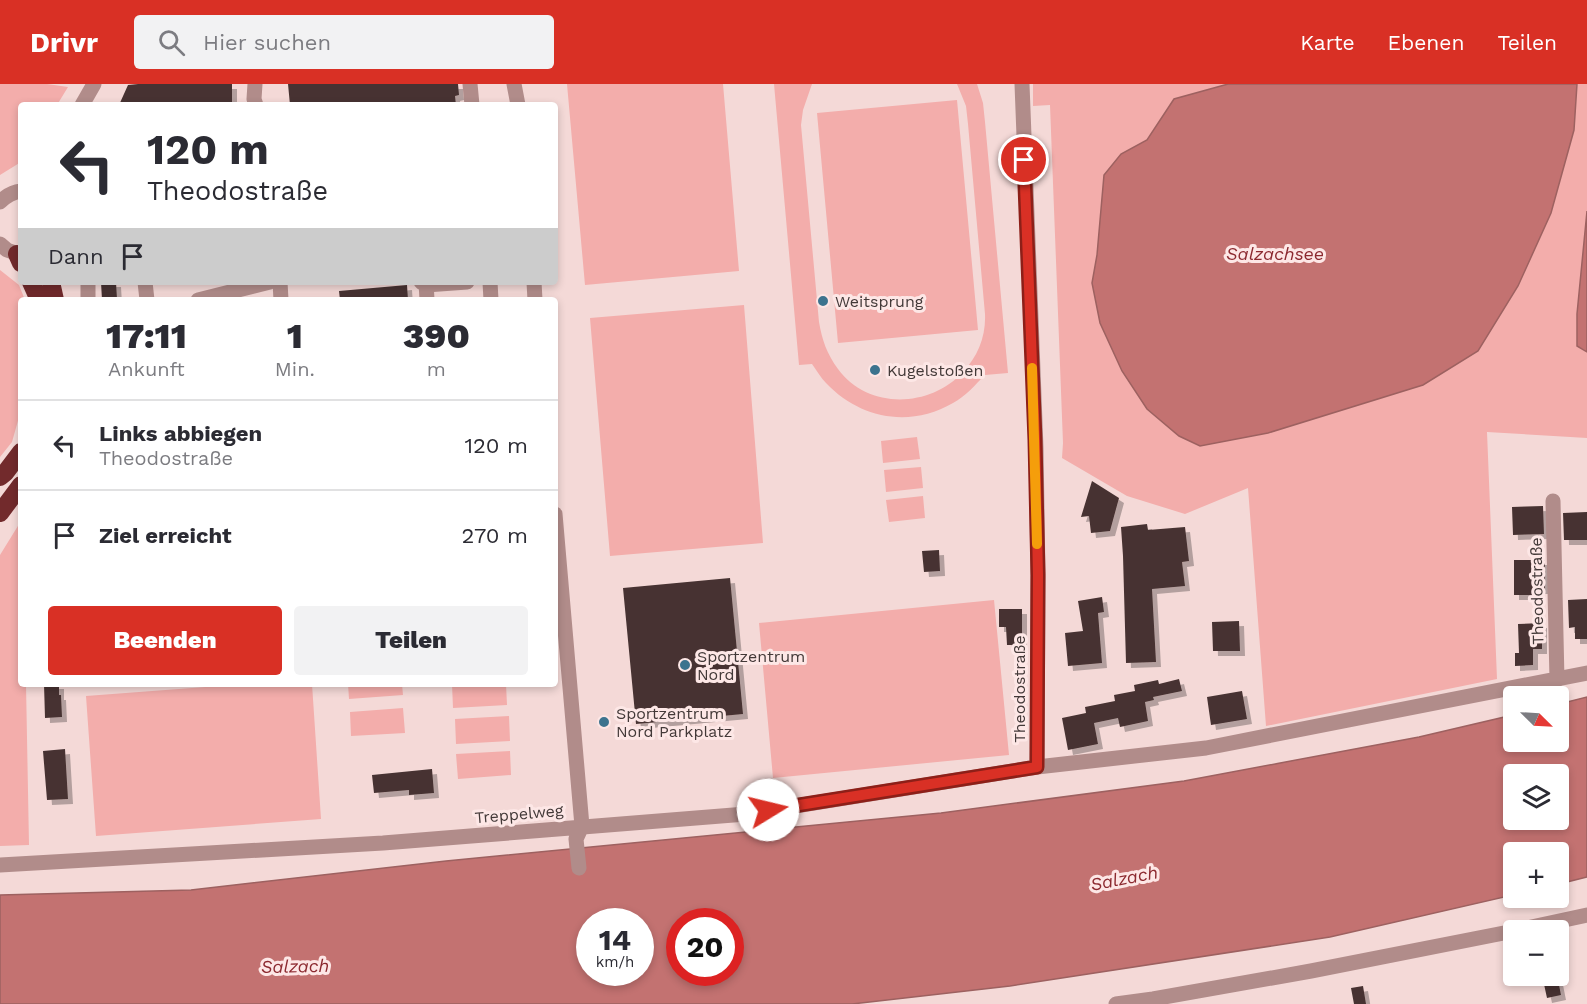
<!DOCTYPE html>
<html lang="de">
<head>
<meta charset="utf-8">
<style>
	:root { --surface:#fff; --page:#f2f2f3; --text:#2b2b33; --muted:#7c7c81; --line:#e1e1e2; --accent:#d93025 }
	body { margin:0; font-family:"Work Sans",sans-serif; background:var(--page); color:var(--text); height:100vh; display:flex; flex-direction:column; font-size:22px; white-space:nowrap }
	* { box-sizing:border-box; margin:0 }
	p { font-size:20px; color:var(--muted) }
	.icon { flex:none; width:33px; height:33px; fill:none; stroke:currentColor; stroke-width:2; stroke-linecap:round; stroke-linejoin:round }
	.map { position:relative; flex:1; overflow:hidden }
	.panel { position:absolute; left:18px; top:213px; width:540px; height:390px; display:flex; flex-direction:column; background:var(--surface); border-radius:6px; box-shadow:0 3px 9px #0003 }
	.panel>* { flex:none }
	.guide { position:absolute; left:18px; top:18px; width:540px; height:183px; border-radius:6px; box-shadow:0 3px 9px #0003; background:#fff; color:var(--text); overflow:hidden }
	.needle { width:39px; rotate:114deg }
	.tools { position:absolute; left:1503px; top:602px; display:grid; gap:12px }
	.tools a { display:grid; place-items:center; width:66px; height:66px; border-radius:6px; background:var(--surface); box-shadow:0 3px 9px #0003; font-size:30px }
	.speed { position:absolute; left:576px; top:824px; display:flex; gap:12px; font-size:30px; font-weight:700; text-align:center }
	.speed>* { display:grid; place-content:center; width:78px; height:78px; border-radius:50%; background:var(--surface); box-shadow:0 3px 9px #0003; line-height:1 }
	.speed small { font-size:15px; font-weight:400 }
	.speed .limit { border:9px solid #d22; background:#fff; color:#111 }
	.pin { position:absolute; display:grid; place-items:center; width:51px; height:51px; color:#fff; margin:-26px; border:3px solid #fff; border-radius:50%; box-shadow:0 2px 6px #0007 }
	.me { position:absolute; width:66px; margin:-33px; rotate:81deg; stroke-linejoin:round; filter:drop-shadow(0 0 4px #0008) }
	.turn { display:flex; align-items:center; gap:21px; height:126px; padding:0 30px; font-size:27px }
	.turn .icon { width:78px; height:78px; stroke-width:2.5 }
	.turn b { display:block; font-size:42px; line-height:51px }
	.then { display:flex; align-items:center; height:57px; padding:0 30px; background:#0003; gap:12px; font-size:22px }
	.eta { display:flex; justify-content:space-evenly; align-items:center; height:102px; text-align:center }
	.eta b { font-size:36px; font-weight:800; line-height:42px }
	.button { display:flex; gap:12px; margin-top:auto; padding:12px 30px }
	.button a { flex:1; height:69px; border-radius:6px; background:var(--accent); color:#fff; font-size:24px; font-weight:800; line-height:69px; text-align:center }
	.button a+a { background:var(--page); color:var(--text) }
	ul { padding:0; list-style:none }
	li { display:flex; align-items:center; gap:18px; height:90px; padding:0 30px; border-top:2px solid var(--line) }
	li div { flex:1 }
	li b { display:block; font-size:22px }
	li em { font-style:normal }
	header { display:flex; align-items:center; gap:36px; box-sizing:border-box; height:84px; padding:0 30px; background:var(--accent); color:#fff }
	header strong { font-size:28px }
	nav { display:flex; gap:33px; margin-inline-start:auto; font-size:21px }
	.search { width:420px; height:54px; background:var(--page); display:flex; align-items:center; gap:15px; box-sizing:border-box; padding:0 21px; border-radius:6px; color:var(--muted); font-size:22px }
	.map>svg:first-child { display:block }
	.green { fill:#f3adab }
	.water { fill:#c37271; stroke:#9d6160; stroke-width:1.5; fill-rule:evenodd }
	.building { fill:#473332; filter:url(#shadow) }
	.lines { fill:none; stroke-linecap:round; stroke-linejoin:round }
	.minor { stroke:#b18c8a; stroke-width:15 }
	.highway { stroke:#722a2c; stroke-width:18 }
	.route-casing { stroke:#8d1f18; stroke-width:15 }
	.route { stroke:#d93025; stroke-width:10 }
	.slow { stroke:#f59e0b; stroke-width:10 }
	.poi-dot { fill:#3c738e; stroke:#fde7e6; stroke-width:2 }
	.labels { text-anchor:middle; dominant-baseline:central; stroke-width:6; stroke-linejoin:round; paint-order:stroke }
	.poi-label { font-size:16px; fill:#433938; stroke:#fde7e6; text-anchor:start }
	.street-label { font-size:16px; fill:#433938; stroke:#fde7e6 }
	.water-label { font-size:18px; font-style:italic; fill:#8c292f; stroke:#fde7e6 }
</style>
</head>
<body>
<header>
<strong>Drivr</strong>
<div class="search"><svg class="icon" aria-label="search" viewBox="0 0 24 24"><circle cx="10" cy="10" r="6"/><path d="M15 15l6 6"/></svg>Hier suchen</div>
<nav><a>Karte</a><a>Ebenen</a><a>Teilen</a></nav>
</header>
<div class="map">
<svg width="1587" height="920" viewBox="0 0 1587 920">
	<defs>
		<filter id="shadow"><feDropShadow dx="5" dy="5" stdDeviation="0" flood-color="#0004"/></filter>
	</defs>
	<rect width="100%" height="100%" fill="#f4d9d7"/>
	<path class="green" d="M 0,0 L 47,0 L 68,3 L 57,21 L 21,21 L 21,78 L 0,91 Z
		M 567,0 L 723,0 L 739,187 L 585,201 Z
		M 774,0 L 812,0 L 803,26 L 801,41 L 819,238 C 822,256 827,270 838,285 C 868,326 930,324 963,288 C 978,272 986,252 985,230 L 968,40 L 966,22 L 957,0 L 977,0 L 983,19 L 985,38 L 1008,289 L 985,291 C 975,301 966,312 953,319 C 910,344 860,335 826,299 C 821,294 817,287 812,280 L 799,281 Z
		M 1033,0 L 1228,0 L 1174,15 L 1147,56 L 1121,70 L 1092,199 L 1100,239 L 1122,287 L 1268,349 L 1423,301 L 1478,267 L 1518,202 L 1551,129 L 1574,46 L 1577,0 L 1587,0 L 1587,127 L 1577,230 L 1577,262 L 1587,268 L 1587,354 L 1487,348 L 1497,595 L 1266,642 L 1248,404 L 1185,430 L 1127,412 L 1062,374 L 1063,359 L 1050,21 L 1033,22 Z
		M 957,16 L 978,246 L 838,259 L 817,29 Z
		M 0,186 L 19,201 L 25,216 L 21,216 L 21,326 L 12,358 L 0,373 Z
		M 744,221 L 763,459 L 610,472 L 590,234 Z
		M 917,353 L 920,375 L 883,379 L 881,357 Z
		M 921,383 L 923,404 L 886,408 L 884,386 Z
		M 923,412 L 925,434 L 889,438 L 886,416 Z
		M 21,437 L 21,600 L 26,600 L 29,761 L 0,762 L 0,471 Z
		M 994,516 L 1009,671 L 773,694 L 759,539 Z
		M 245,600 L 312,600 L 321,735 L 96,752 L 86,612 Z
		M 348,600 L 402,600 L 403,611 L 349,615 Z
		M 452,600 L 506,600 L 507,621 L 453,624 Z
		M 403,624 L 405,649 L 351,652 L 350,628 Z
		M 509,632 L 510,657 L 456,660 L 455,635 Z
		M 510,667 L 511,691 L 458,695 L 456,670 Z"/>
	<path class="water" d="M 1228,0 L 1577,0 L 1574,46 L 1551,129 L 1518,202 L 1478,267 L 1423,301 L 1268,349 L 1200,362 L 1179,352 L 1147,325 L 1122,287 L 1100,239 L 1092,199 L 1097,171 L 1104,91 L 1121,70 L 1147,56 L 1174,15 Z
		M 1587,127 L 1587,268 L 1577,262 L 1577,230 Z
		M 1587,613 L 1587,793 L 1559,800 L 1558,768 L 1514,768 L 1513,811 L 1330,853 L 1010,902 L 852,920 L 0,920 L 0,811 L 191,806 L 446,777 L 941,729 L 1184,697 L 1419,653 L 1513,631 L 1514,657 L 1558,657 L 1559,620 ZM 1514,690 L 1558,690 L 1558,735 L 1514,735 ZM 590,837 L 640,837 L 640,888 L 590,888 ZM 680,837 L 730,837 L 730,888 L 680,888 Z"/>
	<path class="building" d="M 138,0 L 232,0 L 232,21 L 119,21 L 128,1 Z
		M 288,0 L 458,0 L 459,11 L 455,12 L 456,21 L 385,21 L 385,18 L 339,21 L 290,21 Z
		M 101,198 L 116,198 L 117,215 L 102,216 Z
		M 407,201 L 408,216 L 340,216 L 339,207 Z
		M 1092,397 L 1119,414 L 1110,447 L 1091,449 L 1089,432 L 1081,433 Z
		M 1543,422 L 1544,450 L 1513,451 L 1512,423 Z
		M 1587,428 L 1587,456 L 1564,456 L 1563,429 Z
		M 1147,440 L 1148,446 L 1185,443 L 1189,477 L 1182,478 L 1185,502 L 1152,505 L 1156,578 L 1126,579 L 1123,472 L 1121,443 Z
		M 939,466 L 940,487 L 924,488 L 922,467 Z
		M 1514,476 L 1545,476 L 1545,505 L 1538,505 L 1538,511 L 1514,511 Z
		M 730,494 L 743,630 L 636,640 L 623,504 Z
		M 1102,513 L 1104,528 L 1098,529 L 1102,579 L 1068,582 L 1065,549 L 1083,547 L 1078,517 Z
		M 1587,515 L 1587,555 L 1575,555 L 1575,543 L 1569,544 L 1568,516 Z
		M 999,525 L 1022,525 L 1022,561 L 1007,561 L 1006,543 L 999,543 Z
		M 1239,537 L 1240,567 L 1213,567 L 1212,538 Z
		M 1542,539 L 1542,565 L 1533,565 L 1533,581 L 1515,582 L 1515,569 L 1519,569 L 1518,540 Z
		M 1179,595 L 1182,607 L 1153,613 L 1154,616 L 1145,618 L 1148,637 L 1120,643 L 1118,634 L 1094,639 L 1098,660 L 1068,666 L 1062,634 L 1086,629 L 1085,623 L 1115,617 L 1114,611 L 1135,607 L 1134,601 L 1158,596 L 1159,600 Z
		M 44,600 L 59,600 L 59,611 L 61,611 L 62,633 L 45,634 Z
		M 1242,607 L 1247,635 L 1211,641 L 1207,613 Z
		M 65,665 L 68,715 L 47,716 L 43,667 Z
		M 432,685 L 434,709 L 409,711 L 409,706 L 374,709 L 372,691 Z
		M 1542,891 L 1557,891 L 1561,911 L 1547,914 Z
		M 1363,902 L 1366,920 L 1354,920 L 1351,904 Z"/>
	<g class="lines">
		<path class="minor" d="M 255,0 L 254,15 L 256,21
			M 470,0 L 472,21
			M 514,0 L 518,21
			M 1022,0 L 1036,364 L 1038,491 L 1037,683
			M 82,21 L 94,0
			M 0,118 C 6,112 12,108 21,107
			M 0,160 L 7,166 L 21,171
			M 88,198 L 88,216
			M 145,198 L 147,216
			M 280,198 L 281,216
			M 421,198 L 426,201 L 467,198
			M 426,198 L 427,216
			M 490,198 L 491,216
			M 534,198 L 535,216
			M 198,216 L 270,198
			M 1553,417 L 1557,596
			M 555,430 L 582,742 L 576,755 L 579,784
			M 0,781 L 383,759 L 746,730 L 1037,683 L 1206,664 L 1587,589
			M 1518,846 L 1587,831
			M 1116,920 L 1153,915 L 1311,887 L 1514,847"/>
		<path class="highway" d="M 17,170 L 21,179
			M 31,198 L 39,216
			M 51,198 L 55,216
			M 0,393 L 5,389 L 21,368
			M 0,429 L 21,401"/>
	</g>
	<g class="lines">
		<g class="route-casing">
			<path id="route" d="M 768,726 L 1037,683 L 1038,491 L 1035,356 L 1024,76"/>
		</g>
		<use href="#route" class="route"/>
		<path class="slow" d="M 1032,284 L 1037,460"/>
	</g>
	<g class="poi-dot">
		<circle cx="823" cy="217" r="6"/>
		<circle cx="875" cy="286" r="6"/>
		<circle cx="685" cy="581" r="6"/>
		<circle cx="604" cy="638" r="6"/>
	</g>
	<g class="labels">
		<g class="poi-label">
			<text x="835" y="217">Weitsprung</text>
			<text x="887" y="286">Kugelstoßen</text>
			<text x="697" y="572">Sportzentrum<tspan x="697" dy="18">Nord</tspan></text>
			<text x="616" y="629">Sportzentrum<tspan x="616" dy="18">Nord Parkplatz</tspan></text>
		</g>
		<g class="street-label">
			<text transform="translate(1537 507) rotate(-91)">Theodostraße</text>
			<text transform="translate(1019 605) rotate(-90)">Theodostraße</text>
			<text transform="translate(519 730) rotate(-5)">Treppelweg</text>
		</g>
		<g class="water-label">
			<text x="1275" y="169">Salzachsee</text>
			<text transform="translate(1124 794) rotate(-11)">Salzach</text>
			<text transform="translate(295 882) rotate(-1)">Salzach</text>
		</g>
	</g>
</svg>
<div class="tools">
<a><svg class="needle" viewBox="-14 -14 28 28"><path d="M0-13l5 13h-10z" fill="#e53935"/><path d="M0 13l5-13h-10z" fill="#7c7c81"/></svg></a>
<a><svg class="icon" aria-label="layers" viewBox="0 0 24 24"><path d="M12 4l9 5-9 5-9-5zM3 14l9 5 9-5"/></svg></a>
<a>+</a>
<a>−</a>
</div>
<div class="speed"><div>14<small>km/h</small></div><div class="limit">20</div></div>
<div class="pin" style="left:1024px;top:76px;background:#d93025"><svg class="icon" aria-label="arrive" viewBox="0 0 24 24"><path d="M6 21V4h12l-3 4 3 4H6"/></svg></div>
<svg class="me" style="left:768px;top:726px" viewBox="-20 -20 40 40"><circle r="19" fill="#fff"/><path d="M0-13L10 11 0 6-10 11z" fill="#d93025"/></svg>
<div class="guide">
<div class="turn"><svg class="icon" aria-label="left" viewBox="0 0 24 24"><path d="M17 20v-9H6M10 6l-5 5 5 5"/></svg><div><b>120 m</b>Theodostraße</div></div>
<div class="then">Dann<svg class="icon" aria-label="arrive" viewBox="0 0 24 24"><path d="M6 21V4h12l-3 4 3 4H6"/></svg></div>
</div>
<section class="panel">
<div class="eta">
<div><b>17:11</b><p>Ankunft</p></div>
<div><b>1</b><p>Min.</p></div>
<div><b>390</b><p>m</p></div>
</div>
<ul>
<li><svg class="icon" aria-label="left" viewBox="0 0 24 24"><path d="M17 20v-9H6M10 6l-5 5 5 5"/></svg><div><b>Links abbiegen</b><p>Theodostraße</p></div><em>120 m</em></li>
<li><svg class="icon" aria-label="arrive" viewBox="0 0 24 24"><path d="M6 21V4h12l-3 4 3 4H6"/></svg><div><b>Ziel erreicht</b></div><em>270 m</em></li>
</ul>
<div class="button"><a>Beenden</a><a>Teilen</a></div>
</section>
</div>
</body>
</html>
